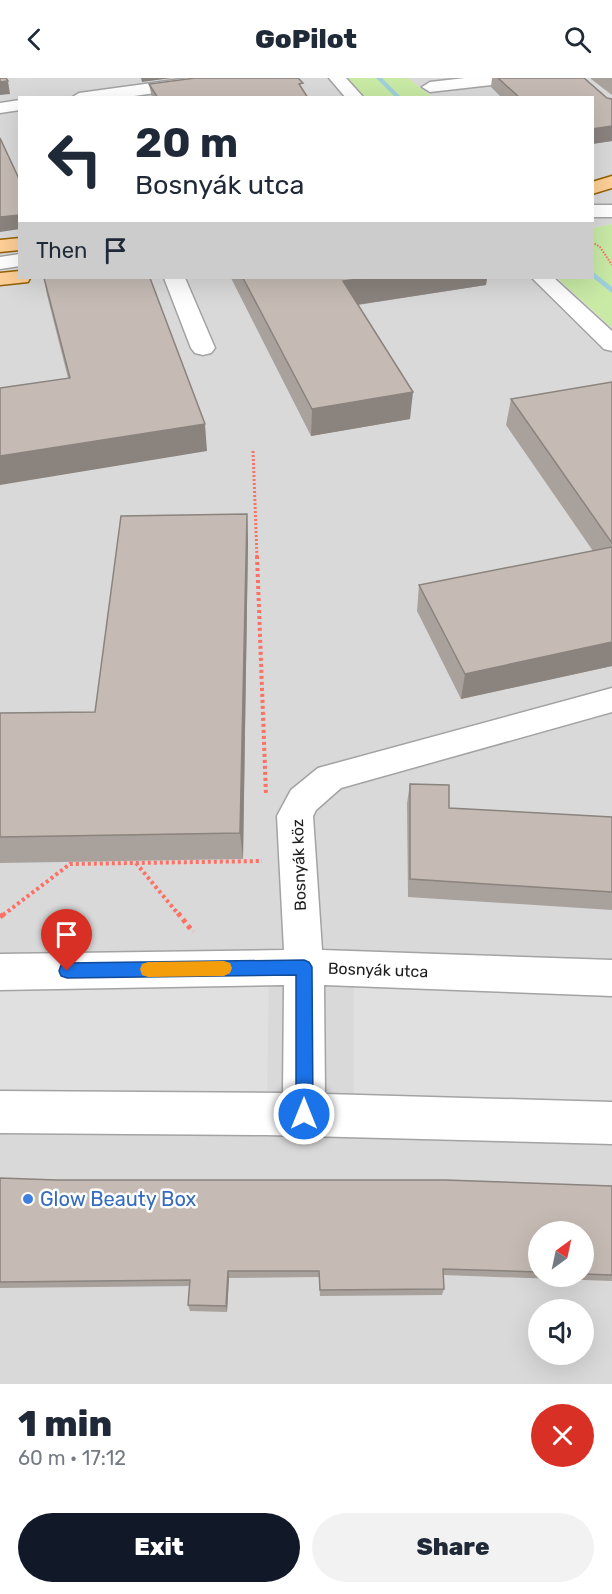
<!DOCTYPE html>
<html lang="en">
<head>
<meta charset="utf-8">
<style>
	:root { --surface:#fff; --page:#f2f2f3; --text:#1f2937; --muted:#747a83; --accent:#111827 }
	body { margin:0; font-family:Rubik,sans-serif; background:var(--page); color:var(--text); height:100vh; display:flex; flex-direction:column; font-size:22px; white-space:nowrap }
	* { box-sizing:border-box; margin:0 }
	p { font-size:20px; color:var(--muted) }
	.icon { flex:none; width:33px; height:33px; fill:none; stroke:currentColor; stroke-width:2; stroke-linecap:round; stroke-linejoin:round }
	.map { position:relative; height:1306px; overflow:hidden }
	.details { display:flex; flex-direction:column; background:var(--surface); flex:1 }
	.details>* { flex:none }
	.top-card { position:absolute; left:18px; top:18px; width:576px; height:183px; border-radius:0px; box-shadow:0 6px 24px #0002; background:#fff; color:var(--text); overflow:hidden }
	.needle { width:39px; rotate:33deg }
	.controls { position:absolute; left:528px; top:1143px; display:grid; gap:12px }
	.controls a { display:grid; place-items:center; width:66px; height:66px; border-radius:50%; background:var(--surface); box-shadow:0 6px 24px #0002; font-size:30px }
	.pin { position:absolute; display:grid; place-items:center; width:51px; height:51px; color:#fff; margin:-62px -26px; border-radius:50% 50% 50% 0; rotate:-45deg; box-shadow:0 0 6px #0007 }
	.pin .icon { rotate:45deg }
	.me { position:absolute; width:66px; margin:-33px; rotate:0deg; stroke-linejoin:round; filter:drop-shadow(0 0 4px #0008) }
	.turn { display:flex; align-items:center; gap:21px; height:126px; padding:0 18px; font-size:27px }
	.turn .icon { width:78px; height:78px; stroke-width:2.5 }
	.turn b { display:block; font-size:42px; line-height:51px }
	.then { display:flex; align-items:center; height:57px; padding:0 18px; background:#0003; gap:12px; font-size:22px }
	.round { display:grid; place-items:center; flex:none; width:63px; height:63px; border-radius:32px; background:var(--page) }
	.overview { display:flex; align-items:center; justify-content:space-between; height:102px; padding:0 18px }
	h1 { font-size:36px; font-weight:800; line-height:45px }
	.action { display:flex; gap:12px; margin-top:auto; padding:12px 18px }
	.action a { flex:1; height:69px; border-radius:36px; background:var(--accent); color:#fff; font-size:24px; font-weight:800; line-height:69px; text-align:center }
	.action a+a { background:var(--page); color:var(--text) }
	header { display:flex; justify-content:space-between; align-items:center; height:78px; padding:0 18px; background:var(--surface); font-size:27px; font-weight:800 }
	.map>svg:first-child { display:block }
	.residential { fill:#dad9d9; fill-rule:evenodd }
	.grass { fill:#c8eaa5 }
	.parking { fill:#e0e0e0 }
	.lines { fill:none; stroke-linecap:round; stroke-linejoin:round }
	.stream { fill:#a0d0dd; fill-rule:evenodd }
	.minor-casing { stroke:#a3a3a3; stroke-width:3 }
	.major-casing { stroke:#946000; stroke-width:3 }
	.path-far3 { stroke:#fd7063; stroke-width:2; stroke-dasharray:1.5 1.5; stroke-linecap:butt }
	.path-far2 { stroke:#fd7063; stroke-width:3; stroke-dasharray:2 2; stroke-linecap:butt }
	.path-far1 { stroke:#fd7063; stroke-width:4; stroke-dasharray:3 3; stroke-linecap:butt }
	.path { stroke:#fd7063; stroke-width:5; stroke-dasharray:4 4; stroke-linecap:butt }
	.minor { fill:#fff; fill-rule:evenodd }
	.major { fill:#fecf96; fill-rule:evenodd }
	.wall { fill:#a9a19b; fill-rule:evenodd }
	.shaded-wall { fill:#8a837e }
	.building { fill:#c5bbb4; stroke:#8a837e; stroke-width:1.5 }
	.route { fill:#1a73e8; stroke:#114b97; stroke-width:1.5 }
	.slow { fill:#f59e0b }
	.shop-dot { fill:#3f7fe0; stroke:#fff; stroke-width:2 }
	.labels { text-anchor:middle; dominant-baseline:central; stroke-width:5; stroke-linejoin:round; paint-order:stroke }
	.street-label { font-size:16px; fill:#1c1c1c; stroke:#fff }
	.near-shop-label { font-size:20px; fill:#366cbe; stroke:#fff; text-anchor:start }
</style>
</head>
<body>
<header><svg class="icon" aria-label="back" viewBox="0 0 24 24"><path d="M15 5l-7 7 7 7"/></svg>GoPilot<svg class="icon" aria-label="search" viewBox="0 0 24 24"><circle cx="10" cy="10" r="6"/><path d="M15 15l6 6"/></svg></header>
<div class="map">
<svg width="612" height="1306" viewBox="0 0 612 1306">
	<rect width="100%" height="100%" fill="#eee9e1"/>
	<path class="residential" d="M 0,0 L 346,0 L 366,19 L 20,20 L 20,200 L 557,200 L 612,250 L 612,1306 L 0,1306 ZM 538,1154 L 584,1154 L 584,1198 L 538,1198 ZM 538,1232 L 584,1232 L 584,1276 L 538,1276 Z
		M 408,0 L 612,0 L 612,146 L 593,150 L 592,20 L 432,19 Z"/>
	<path class="grass" d="M 346,0 L 408,0 L 432,19 L 366,19 Z
		M 612,146 L 612,250 L 557,200 L 592,200 L 593,150 Z"/>
	<path class="parking" d="M 269,890 L 267,1036 L 0,1034 L 0,894 Z
		M 354,891 L 612,901 L 612,1045 L 354,1038 Z"/>
	<g class="lines">
		<path class="stream" d="M 376,0 L 382,0 L 402,20 L 396,20 Z
			M 592,193 L 612,209 L 612,215 L 592,199 Z"/>
		<g class="minor-casing">
			<path id="minor" d="M 189,0 L 234,0 L 226,5 L 120,20 L 71,20 L 79,15 Z
				M 329,0 L 346,0 L 364,20 L 346,20 Z
				M 465,0 L 517,0 L 509,5 L 430,14 L 422,9 L 430,4 Z
				M 20,22 L 20,32 L 0,35 L 0,25 Z
				M 592,127 L 612,127 L 612,139 L 592,139 Z
				M 20,176 L 20,188 L 0,191 L 0,179 Z
				M 164,200 L 185,200 L 215,270 L 211,275 L 203,277 L 195,275 L 191,270 Z
				M 532,200 L 554,200 L 612,253 L 612,273 L 604,271 Z
				M 612,610 L 612,634 L 341,710 L 316,732 L 313,738 L 322,872 L 612,882 L 612,918 L 324,907 L 325,1016 L 612,1024 L 612,1066 L 267,1057 L 0,1055 L 0,1013 L 283,1015 L 284,907 L 0,912 L 0,876 L 284,872 L 277,738 L 291,712 L 318,690 Z"/>
		</g>
		<g class="major-casing">
			<path id="major" d="M 612,98 L 612,110 L 592,116 L 592,104 Z
				M 20,160 L 20,172 L 0,174 L 0,162 Z
				M 20,193 L 20,200 L 30,200 L 28,204 L 0,207 L 0,195 Z"/>
		</g>
		<path class="path-far3" d="M 592,164 L 600,169 L 612,187"/>
		<path class="path-far2" d="M 253,373 L 257,479"/>
		<path class="path-far1" d="M 257,478 L 266,717
			M 136,785 L 179,837
			M 3,837 L 70,786 L 262,783"/>
		<path class="path" d="M 178,835 L 193,854
			M 0,839 L 5,835"/>
		<use href="#minor" class="minor"/>
		<use href="#major" class="major"/>
	</g>
	<path class="wall" d="M 492,0 L 584,0 L 607,20 L 612,21 L 612,63 L 592,66 L 592,20 L 502,20 L 491,9 Z
		M 591,0 L 612,0 L 612,17 L 591,1 Z
		M 149,6 L 303,12 L 308,20 L 152,20 Z
		M 44,200 L 150,200 L 207,373 L 68,300 L 47,217 Z
		M 231,200 L 487,200 L 486,207 L 358,227 L 410,341 L 311,358 Z
		M 612,304 L 612,588 L 461,621 L 417,533 L 419,507 L 593,473 L 506,347 L 511,321 Z
		M 247,436 L 248,464 L 243,781 L 0,785 L 0,635 L 95,634 Z
		M 410,706 L 449,730 L 612,739 L 612,832 L 408,819 L 407,725 Z
		M 0,1100 L 57,1102 L 612,1108 L 612,1203 L 443,1197 L 444,1211 L 442,1217 L 320,1218 L 319,1199 L 229,1200 L 227,1234 L 190,1233 L 188,1227 L 189,1208 L 0,1210 ZM 538,1154 L 584,1154 L 584,1198 L 538,1198 Z"/>
	<path class="shaded-wall" d="M 141,0 L 172,0 L 142,4 Z
		M 8,3 L 10,16 L 0,17 L 0,4 Z
		M 612,48 L 612,63 L 592,66 L 592,51 Z
		M 20,137 L 20,151 L 0,154 L 0,139 Z
		M 365,200 L 487,200 L 486,207 L 342,229 L 343,203 Z
		M 413,314 L 410,341 L 311,358 L 312,331 Z
		M 205,346 L 207,373 L 0,407 L 0,378 Z
		M 247,436 L 248,464 L 243,781 L 240,755 Z
		M 612,564 L 612,588 L 461,621 L 465,596 Z
		M 228,1193 L 229,1200 L 227,1234 L 226,1228 Z"/>
	<path class="building" d="M 0,0 L 6,0 L 8,3 L 0,4 Z
		M 195,0 L 298,0 L 303,5 L 299,6 L 308,20 L 158,20 L 149,6 Z
		M 498,0 L 584,0 L 607,20 L 612,21 L 612,48 L 592,51 L 592,20 L 520,20 Z
		M 0,60 L 20,103 L 20,137 L 0,139 Z
		M 44,200 L 150,200 L 205,346 L 0,378 L 0,310 L 70,300 Z
		M 243,200 L 365,200 L 343,203 L 413,314 L 312,331 Z
		M 612,304 L 612,465 L 511,321 Z
		M 247,436 L 240,755 L 0,759 L 0,635 L 95,634 L 121,438 Z
		M 612,469 L 612,564 L 465,596 L 419,507 Z
		M 410,706 L 449,707 L 449,730 L 612,739 L 612,814 L 410,801 Z
		M 0,1100 L 57,1102 L 445,1102 L 612,1108 L 612,1197 L 584,1196 L 584,1154 L 538,1154 L 538,1194 L 443,1191 L 444,1211 L 320,1212 L 319,1193 L 228,1193 L 226,1228 L 188,1227 L 190,1202 L 0,1204 Z"/>
	<path class="route" d="M 304,882 L 309,884 L 312,889 L 313,1036 L 311,1043 L 304,1045 L 298,1043 L 296,1036 L 296,897 L 67,900 L 61,898 L 59,893 L 61,887 L 67,885 Z"/>
	<path class="slow" d="M 224,883 L 230,885 L 232,890 L 230,895 L 224,898 L 148,899 L 142,897 L 140,891 L 142,886 L 148,884 Z"/>
	<circle class="shop-dot" cx="28" cy="1121" r="6"/>
	<g class="labels">
		<g class="street-label">
			<text transform="translate(299 787) rotate(-92)">Bosnyák köz</text>
			<text transform="translate(378 892) rotate(2)">Bosnyák utca</text>
		</g>
		<g class="near-shop-label">
			<text x="40" y="1121">Glow Beauty Box</text>
		</g>
	</g>
</svg>
<div class="controls">
<a><svg class="needle" viewBox="-14 -14 28 28"><path d="M0-13l5 13h-10z" fill="#e53935"/><path d="M0 13l5-13h-10z" fill="#747a83"/></svg></a>
<a><svg class="icon" aria-label="sound" viewBox="0 0 24 24"><path d="M4 9h4l5-4v14l-5-4H4zM17 9q2 3 0 6"/></svg></a>
</div>
<div class="pin" style="left:67px;top:893px;background:#d93025"><svg class="icon" aria-label="arrive" viewBox="0 0 24 24"><path d="M6 21V4h12l-3 4 3 4H6"/></svg></div>
<svg class="me" style="left:304px;top:1036px" viewBox="-20 -20 40 40"><circle r="17" fill="#1a73e8" stroke="#fff" stroke-width="3"/><path d="M0-11L8 9 0 5-8 9z" fill="#fff"/></svg>
<div class="top-card">
<div class="turn"><svg class="icon" aria-label="left" viewBox="0 0 24 24"><path d="M17 20v-9H6M10 6l-5 5 5 5"/></svg><div><b>20 m</b>Bosnyák utca</div></div>
<div class="then">Then<svg class="icon" aria-label="arrive" viewBox="0 0 24 24"><path d="M6 21V4h12l-3 4 3 4H6"/></svg></div>
</div>
</div>
<section class="details">
<div class="overview"><div><h1>1 min</h1><p>60 m · 17:12</p></div><a class="round" style="background:#d93025;color:#fff"><svg class="icon" aria-label="close" viewBox="0 0 24 24"><path d="M6 6l12 12M18 6L6 18"/></svg></a></div>
<div class="action"><a>Exit</a><a>Share</a></div>
</section>
</body>
</html>
